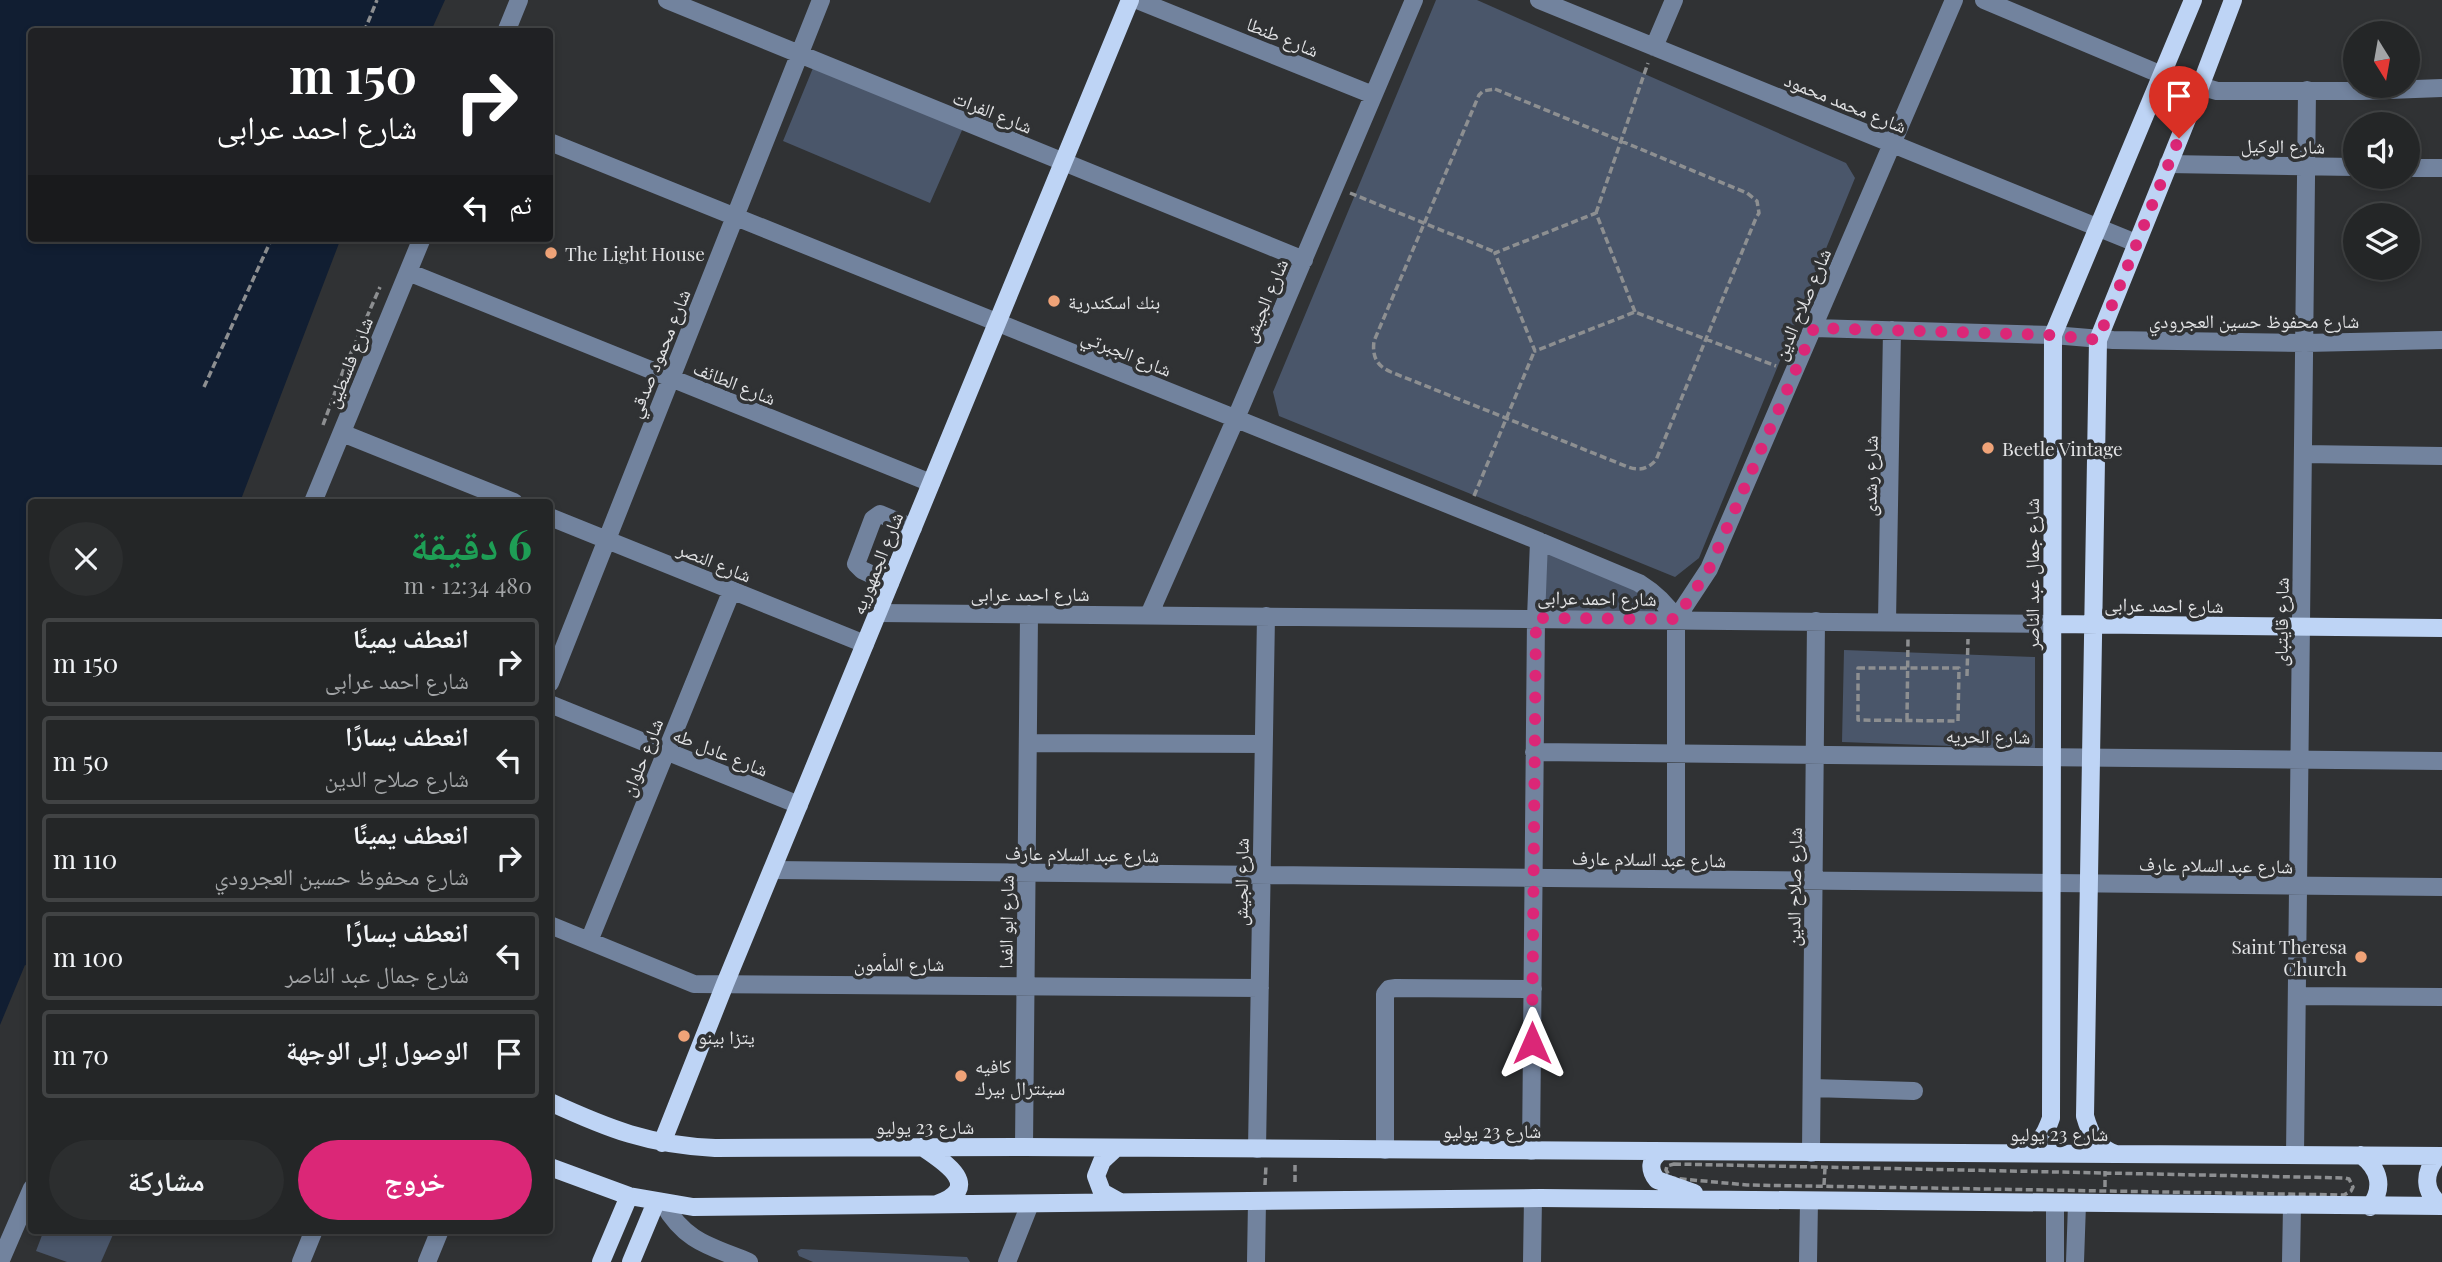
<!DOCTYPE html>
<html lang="ar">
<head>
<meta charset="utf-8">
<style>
	:root { --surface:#242627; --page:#2c2e2f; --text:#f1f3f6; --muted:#a3a5a7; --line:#414344; --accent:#db2777 }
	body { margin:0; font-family:"Playfair Display","Noto Naskh Arabic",serif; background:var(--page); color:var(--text); direction:rtl; height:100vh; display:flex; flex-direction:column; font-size:26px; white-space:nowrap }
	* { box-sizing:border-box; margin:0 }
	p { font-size:23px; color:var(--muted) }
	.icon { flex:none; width:38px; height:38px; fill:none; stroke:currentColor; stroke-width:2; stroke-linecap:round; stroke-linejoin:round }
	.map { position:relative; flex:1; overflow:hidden; direction:ltr }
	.details { position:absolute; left:28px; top:499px; width:525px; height:735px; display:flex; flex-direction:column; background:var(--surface); border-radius:7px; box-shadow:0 4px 10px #0003,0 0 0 2px var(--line); direction:rtl }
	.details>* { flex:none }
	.top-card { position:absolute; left:28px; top:28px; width:525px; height:214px; border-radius:7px; box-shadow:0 4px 10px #0003,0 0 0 2px var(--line); direction:rtl; background:#202124; color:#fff; overflow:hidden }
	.needle { width:46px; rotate:169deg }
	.controls { position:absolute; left:2343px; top:21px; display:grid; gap:14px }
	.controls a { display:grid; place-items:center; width:77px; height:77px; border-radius:50%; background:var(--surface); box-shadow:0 4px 10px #0003,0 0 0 2px var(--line); font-size:35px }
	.pin { position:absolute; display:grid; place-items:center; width:60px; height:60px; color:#fff; margin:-72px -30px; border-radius:50% 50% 50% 0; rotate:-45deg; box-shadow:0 0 7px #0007 }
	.pin .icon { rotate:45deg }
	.me { position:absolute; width:77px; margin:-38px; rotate:0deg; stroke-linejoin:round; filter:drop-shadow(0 0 5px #0008) }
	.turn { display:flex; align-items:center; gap:24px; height:147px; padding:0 21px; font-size:32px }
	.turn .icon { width:91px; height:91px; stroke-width:2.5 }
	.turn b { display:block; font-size:49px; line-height:60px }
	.then { display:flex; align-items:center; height:66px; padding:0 21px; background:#0003; gap:14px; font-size:26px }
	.round { display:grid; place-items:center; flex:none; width:74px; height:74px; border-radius:37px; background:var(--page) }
	.head { display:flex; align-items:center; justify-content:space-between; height:119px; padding:0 21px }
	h1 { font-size:42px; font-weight:800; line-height:52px; color:#1e9e55 }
	.cta { display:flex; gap:14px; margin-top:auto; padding:14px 21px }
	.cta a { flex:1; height:80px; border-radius:42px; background:var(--accent); color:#fff; font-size:28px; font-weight:800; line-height:80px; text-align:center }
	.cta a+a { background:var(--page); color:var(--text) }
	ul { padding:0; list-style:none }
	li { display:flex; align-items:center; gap:21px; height:88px; margin:0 14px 10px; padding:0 7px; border:4px solid var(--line); border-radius:7px }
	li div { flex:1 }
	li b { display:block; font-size:26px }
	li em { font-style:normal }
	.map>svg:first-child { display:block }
	.green { fill:#4a566a }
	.water { fill:#111e32 }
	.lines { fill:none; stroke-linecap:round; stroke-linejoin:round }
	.path { stroke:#8d8f91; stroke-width:3.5; stroke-dasharray:7 3.5; stroke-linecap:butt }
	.minor { stroke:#72839e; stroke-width:18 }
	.major { stroke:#bed4f5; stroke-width:18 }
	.route { stroke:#db2777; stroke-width:12; stroke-dasharray:0 21.6 }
	.poi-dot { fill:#efa378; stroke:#303234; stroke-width:2.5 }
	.labels { text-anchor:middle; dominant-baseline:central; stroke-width:7; stroke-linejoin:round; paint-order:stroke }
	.street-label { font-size:19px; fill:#e2e3e5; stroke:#303234 }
	.poi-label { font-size:19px; fill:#e2e3e5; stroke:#303234; text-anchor:start }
</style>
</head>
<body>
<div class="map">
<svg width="2442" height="1262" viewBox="0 0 2442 1262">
	<rect width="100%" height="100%" fill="#303234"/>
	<path class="green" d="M 1436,0 L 1477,0 L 1846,163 L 1855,178 L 1699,558 L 1675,577 L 1279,416 L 1273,392 Z
		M 813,68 L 963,128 L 930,203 L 783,141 Z
		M 1544,547 L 1655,597 L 1655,614 L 1541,611 Z
		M 1844,650 L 2035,657 L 2035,749 L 1842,742 Z
		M 44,1230 L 115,1230 L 101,1262 L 67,1262 L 36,1251 Z
		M 801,1249 L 967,1257 L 970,1262 L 813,1262 L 799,1256 L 797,1251 Z"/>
	<path class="water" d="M 0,0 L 445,0 L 431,31 L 32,32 L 32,238 L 341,238 L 240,502 L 32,502 L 31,967 L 25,965 L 0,1025 Z"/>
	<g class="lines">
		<path class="path" d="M 364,32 L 377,0
			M 1495,89 L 1747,193 L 1757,201 L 1759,213 L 1756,218 L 1656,460 C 1648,469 1639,471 1628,467 L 1391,372 C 1377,366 1372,357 1374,341 L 1479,95 L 1483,91 Z
			M 1350,193 L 1495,252
			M 1596,213 L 1648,63
			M 1635,312 L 1596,213 L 1495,253 L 1535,351 L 1635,312 L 1776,366
			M 204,387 L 272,238
			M 323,425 L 343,371 L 380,287
			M 1474,496 L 1534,352
			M 1858,668 L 1959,668 L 1958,721 L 1858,720 Z
			M 1967,676 L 1968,639
			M 1907,720 L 1908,638
			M 1674,1164 L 2345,1178 L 2349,1179 L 2353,1187 L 2351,1191 L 2344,1195 L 1747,1185 L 1671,1178 L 1666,1170 L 1667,1166 Z
			M 1295,1182 L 1295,1165
			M 1265,1185 L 1266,1165
			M 1824,1185 L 1825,1168
			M 2105,1187 L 2105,1171"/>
		<path class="minor" d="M 667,0 L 1304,260
			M 1137,0 L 1373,95
			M 1539,0 L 2136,243
			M 1984,0 L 2162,75 L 2217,91 L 2362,91 L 2442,88
			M 506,32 L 519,0
			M 1654,47 L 1674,0
			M 550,142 L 1539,541 L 1639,583 C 1655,593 1666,603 1676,619
			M 2168,164 L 2356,167
			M 2408,168 L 2442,168
			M 408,272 L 931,483
			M 1814,328 L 2053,335 L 2113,340 L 2305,343 L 2442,340
			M 342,433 L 514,502
			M 2303,454 L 2442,456
			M 313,502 L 422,238
			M 550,517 L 865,644
			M 890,583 L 862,570 L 856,564 L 873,519 L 880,514 L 913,528
			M 878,613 L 2052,624
			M 1149,615 L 1236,418 L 1414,0
			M 1676,619 L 1709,569 L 1954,0
			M 1676,619 L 1676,879
			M 1887,622 L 1892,330
			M 550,683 L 821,0
			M 550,704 L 799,805
			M 1028,743 L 1263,744
			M 1534,752 L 2442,761
			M 772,870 L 2442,887
			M 550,925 L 694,984 L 1260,988
			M 589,941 L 732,590
			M 2297,996 L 2442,997
			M 1812,1088 L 1914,1091
			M 1024,1147 L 1029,614
			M 1257,1149 L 1266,616
			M 1385,1150 L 1385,994 L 1389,989 L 1396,988 L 1533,989
			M 1531,1151 L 1536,618 L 1539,541
			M 1811,1153 L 1816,621
			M 2295,1155 L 2307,90
			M 663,1203 C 685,1242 710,1246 749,1262
			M 0,1262 L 32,1188
			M 301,1262 L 314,1230
			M 427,1262 L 440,1230
			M 1007,1262 L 1030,1204
			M 1256,1262 L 1257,1201
			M 1532,1262 L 1533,1198
			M 1808,1262 L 1809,1201
			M 2055,1262 L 2055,1204
			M 2075,1262 L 2077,1204
			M 2291,1262 L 2292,1206"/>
		<path class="major" d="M 2052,624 L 2442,628
			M 550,1102 C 609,1129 649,1145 715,1148 L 1024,1147 L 2442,1156
			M 662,1143 L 725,984 L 1130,0
			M 922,1147 C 943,1161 985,1187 937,1204
			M 1116,1148 L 1102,1161 L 1096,1176 L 1102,1192 L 1120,1202
			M 1660,1152 C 1649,1160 1649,1170 1657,1180 L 1694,1193
			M 2019,1153 C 2037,1148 2045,1136 2051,1118 L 2053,335 L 2193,0
			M 2116,1154 C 2097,1148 2090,1134 2085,1116 L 2098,340 L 2200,87 L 2233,0
			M 2361,1155 C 2380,1169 2384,1188 2370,1207
			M 2438,1156 C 2423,1173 2423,1192 2442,1206
			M 550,1167 L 629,1196 L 693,1207 L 1540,1198 L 2442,1206
			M 601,1262 L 629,1196
			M 631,1262 L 656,1202"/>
	</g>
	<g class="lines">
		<path class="route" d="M 1532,1043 L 1536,618 L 1676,619 L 1709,569 L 1814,328 L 2053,335 L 2098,340 L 2179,138"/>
	</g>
	<g class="poi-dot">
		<circle cx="551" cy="253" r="7"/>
		<circle cx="1054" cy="301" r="7"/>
		<circle cx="1988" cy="448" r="7"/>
		<circle cx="2361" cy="957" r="7"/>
		<circle cx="684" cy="1036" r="7"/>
		<circle cx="961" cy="1076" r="7"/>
	</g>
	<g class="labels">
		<g class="street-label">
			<text transform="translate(1283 36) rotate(22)">شارع طنطا</text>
			<text transform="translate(1846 102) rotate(22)">شارع محمد محمود</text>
			<text transform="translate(993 111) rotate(22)">شارع الفرات</text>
			<text transform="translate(2283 145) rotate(1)">شارع الوكيل</text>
			<text transform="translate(1264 300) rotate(-67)">شارع الجيش</text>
			<text transform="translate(1801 304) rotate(-67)">شارع صلاح الدين</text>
			<text x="2254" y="320">شارع محفوظ حسين العجرودي</text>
			<text transform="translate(1127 352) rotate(22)">شارع الجبرتي</text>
			<text transform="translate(658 353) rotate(-68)">شارع محمود صدقي</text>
			<text transform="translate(348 362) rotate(-68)">شارع فلسطين</text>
			<text transform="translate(735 382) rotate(22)">شارع الطائف</text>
			<text transform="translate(1869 476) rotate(-89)">شارع رشدى</text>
			<text transform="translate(715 561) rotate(22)">شارع النصر</text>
			<text transform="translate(876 563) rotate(-68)">شارع الجمهوريه</text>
			<text transform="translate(2031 574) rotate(-90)">شارع جمال عبد الناصر</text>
			<text x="1030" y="593">شارع احمد عرابى</text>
			<text transform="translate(1597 597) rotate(1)">شارع احمد عرابى</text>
			<text transform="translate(2164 604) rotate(1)">شارع احمد عرابى</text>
			<text transform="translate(2280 622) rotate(-89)">شارع قايتباى</text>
			<text transform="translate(1988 735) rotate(1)">شارع الحريه</text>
			<text transform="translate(721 751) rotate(22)">شارع عادل طه</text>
			<text transform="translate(641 757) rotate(-68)">شارع حلوان</text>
			<text transform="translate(1082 853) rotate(1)">شارع عبد السلام عارف</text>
			<text transform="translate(1649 858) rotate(1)">شارع عبد السلام عارف</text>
			<text transform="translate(2216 864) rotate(1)">شارع عبد السلام عارف</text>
			<text transform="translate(1240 882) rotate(-89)">شارع الجيش</text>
			<text transform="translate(1793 887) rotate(-89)">شارع صلاح الدين</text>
			<text transform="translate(1005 922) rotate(-89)">شارع ابو الفدا</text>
			<text x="899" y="963">شارع المأمون</text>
			<text x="925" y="1126">شارع 23 يوليو</text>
			<text x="1492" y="1130">شارع 23 يوليو</text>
			<text x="2059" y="1133">شارع 23 يوليو</text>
		</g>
		<g class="poi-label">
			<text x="565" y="253">The Light House</text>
			<text x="1068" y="301">بنك اسكندرية</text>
			<text x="2002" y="448">Beetle Vintage</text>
			<text x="2347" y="946" text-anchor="end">Saint Theresa<tspan x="2347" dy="22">Church</tspan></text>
			<text x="698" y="1036">يتزا بينو</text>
			<text x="975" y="1065">كافيه<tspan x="975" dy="22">سينترال بيرك</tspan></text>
		</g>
	</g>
</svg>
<div class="controls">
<a><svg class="needle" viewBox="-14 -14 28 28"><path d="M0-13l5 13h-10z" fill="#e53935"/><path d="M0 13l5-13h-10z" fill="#a3a5a7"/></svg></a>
<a><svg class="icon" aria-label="sound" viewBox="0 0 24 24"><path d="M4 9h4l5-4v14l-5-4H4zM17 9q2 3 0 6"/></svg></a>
<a><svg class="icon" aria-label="layers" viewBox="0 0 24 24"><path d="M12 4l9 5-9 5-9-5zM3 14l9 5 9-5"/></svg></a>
</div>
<div class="pin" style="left:2179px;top:138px;background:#d93025"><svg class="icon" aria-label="arrive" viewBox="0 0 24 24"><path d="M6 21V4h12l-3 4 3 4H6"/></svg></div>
<svg class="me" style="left:1532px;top:1043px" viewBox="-20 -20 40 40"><path d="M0-17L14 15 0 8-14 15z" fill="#db2777" stroke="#fff" stroke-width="4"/></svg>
<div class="top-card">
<div class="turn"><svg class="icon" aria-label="right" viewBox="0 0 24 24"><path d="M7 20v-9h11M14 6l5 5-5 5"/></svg><div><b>150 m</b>شارع احمد عرابى</div></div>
<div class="then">ثم<svg class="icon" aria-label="left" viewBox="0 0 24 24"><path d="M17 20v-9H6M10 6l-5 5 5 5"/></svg></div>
</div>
<section class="details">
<div class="head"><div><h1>6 دقيقة</h1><p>480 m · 12:34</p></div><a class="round"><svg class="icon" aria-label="close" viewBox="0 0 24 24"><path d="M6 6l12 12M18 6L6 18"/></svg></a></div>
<ul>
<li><svg class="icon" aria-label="right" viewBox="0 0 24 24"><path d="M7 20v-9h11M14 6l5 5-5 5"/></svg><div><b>انعطف يمينًا</b><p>شارع احمد عرابى</p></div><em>150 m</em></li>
<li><svg class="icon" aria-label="left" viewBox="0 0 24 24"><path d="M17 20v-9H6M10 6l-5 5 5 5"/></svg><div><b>انعطف يسارًا</b><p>شارع صلاح الدين</p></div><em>50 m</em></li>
<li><svg class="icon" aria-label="right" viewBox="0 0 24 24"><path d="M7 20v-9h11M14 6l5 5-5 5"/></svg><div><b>انعطف يمينًا</b><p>شارع محفوظ حسين العجرودي</p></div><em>110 m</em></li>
<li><svg class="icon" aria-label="left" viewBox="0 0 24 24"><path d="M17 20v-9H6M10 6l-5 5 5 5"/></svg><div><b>انعطف يسارًا</b><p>شارع جمال عبد الناصر</p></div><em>100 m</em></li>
<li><svg class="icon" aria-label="arrive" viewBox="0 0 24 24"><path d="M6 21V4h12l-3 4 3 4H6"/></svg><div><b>الوصول إلى الوجهة</b></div><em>70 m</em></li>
</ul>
<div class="cta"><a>خروج</a><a>مشاركة</a></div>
</section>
</div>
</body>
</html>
